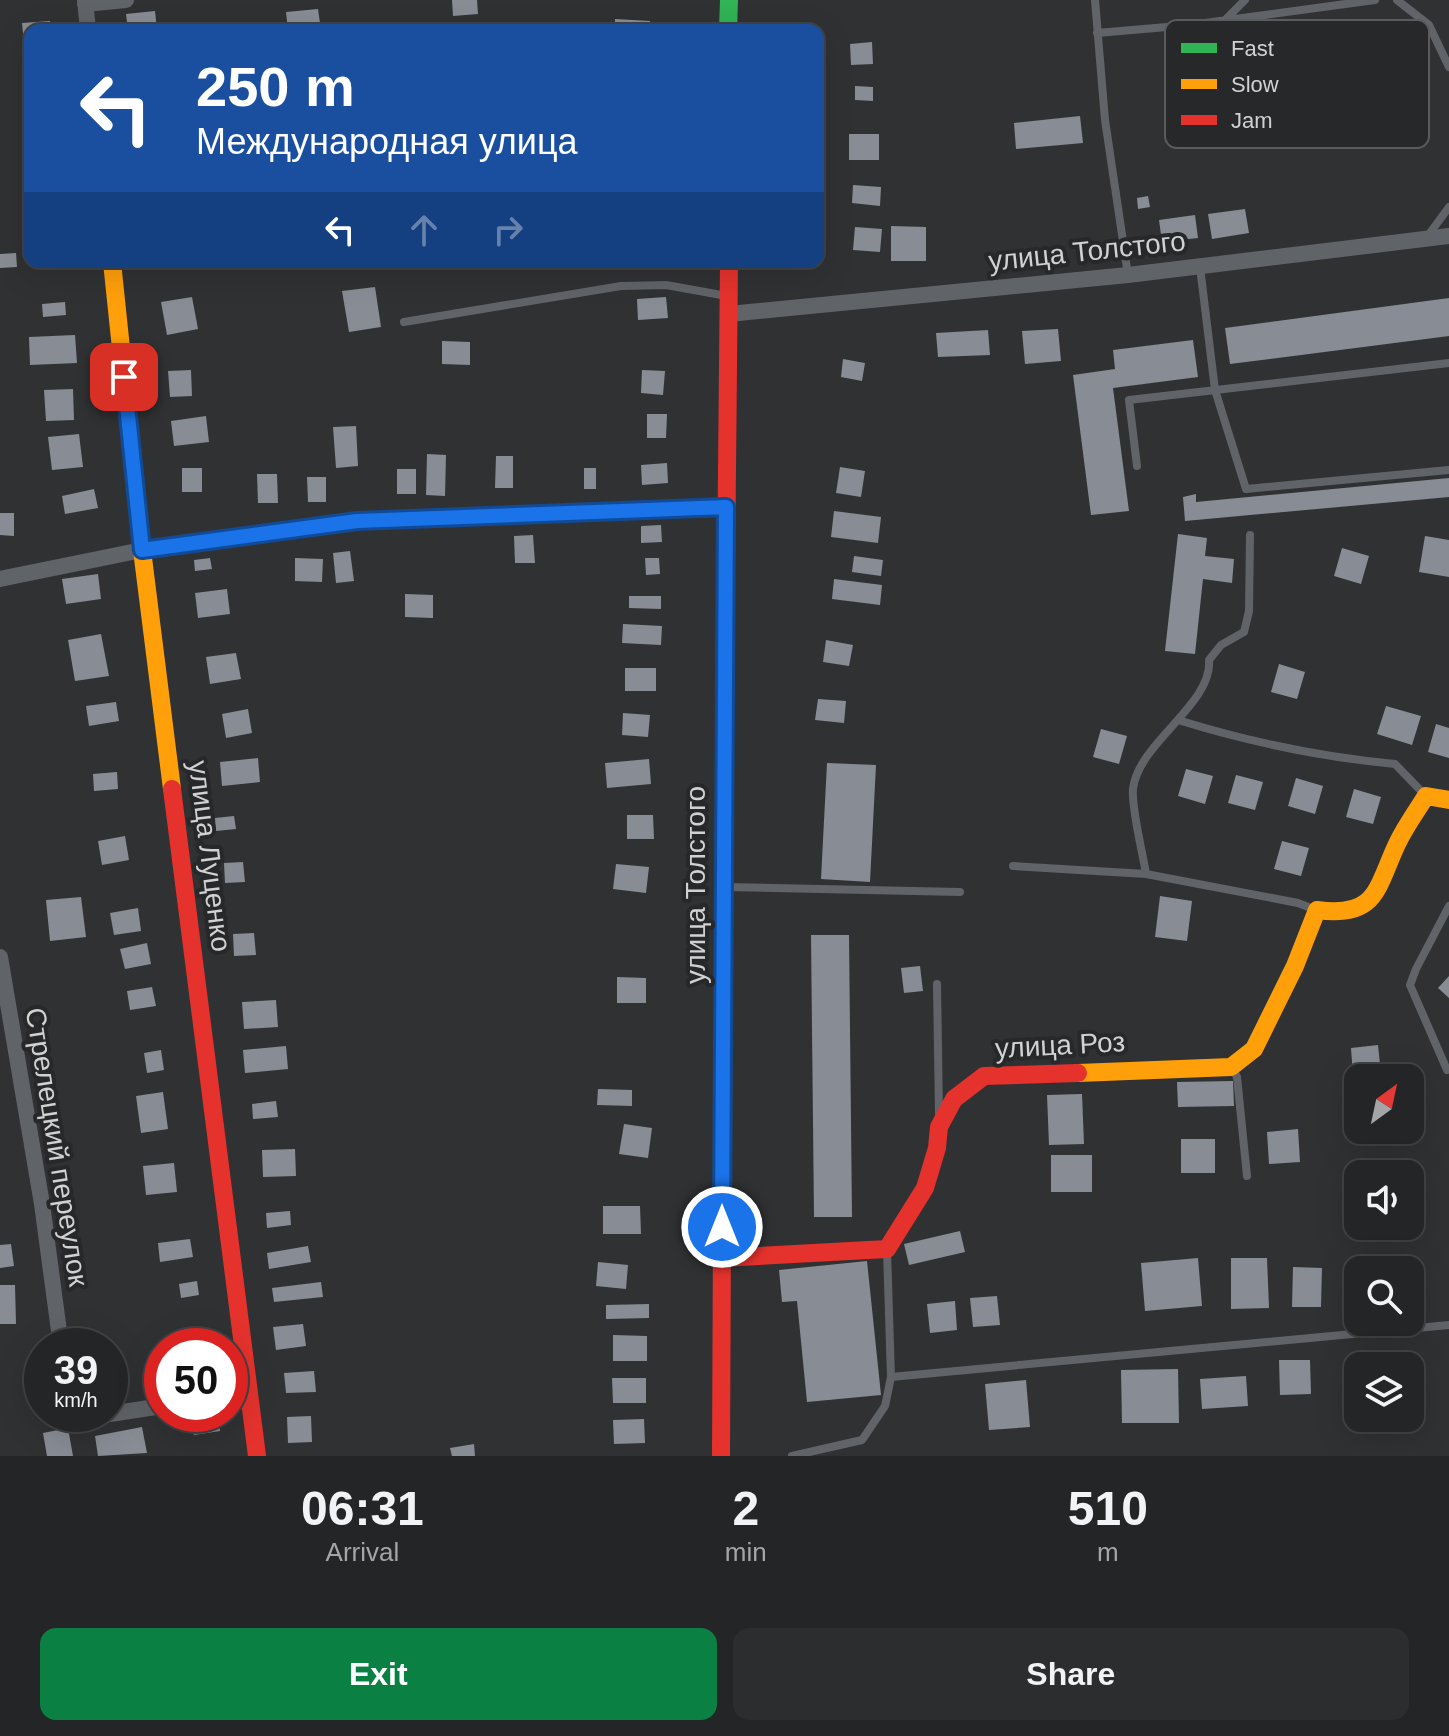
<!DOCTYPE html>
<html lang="en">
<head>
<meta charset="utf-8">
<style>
	:root { --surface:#242526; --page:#2c2d2e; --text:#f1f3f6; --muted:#a3a5a7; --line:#414243; --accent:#0b8043 }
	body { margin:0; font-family:Arial,sans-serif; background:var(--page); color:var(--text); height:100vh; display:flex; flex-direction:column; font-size:30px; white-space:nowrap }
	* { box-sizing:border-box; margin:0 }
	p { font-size:26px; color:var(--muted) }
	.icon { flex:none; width:44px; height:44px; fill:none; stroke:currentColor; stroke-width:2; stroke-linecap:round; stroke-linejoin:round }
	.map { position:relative; height:1456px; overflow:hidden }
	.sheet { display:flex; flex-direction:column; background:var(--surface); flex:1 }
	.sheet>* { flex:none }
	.top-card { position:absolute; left:24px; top:24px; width:800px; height:244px; border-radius:16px; box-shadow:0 8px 32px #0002,0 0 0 2px var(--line); background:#1a4fa0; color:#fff; overflow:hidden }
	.needle { width:52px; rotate:33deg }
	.tools { position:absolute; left:1344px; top:1064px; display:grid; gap:16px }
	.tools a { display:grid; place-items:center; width:80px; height:80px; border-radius:16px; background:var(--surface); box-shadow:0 8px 32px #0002,0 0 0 2px var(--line); font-size:40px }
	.speed { position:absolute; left:24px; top:1328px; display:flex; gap:16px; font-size:40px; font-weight:700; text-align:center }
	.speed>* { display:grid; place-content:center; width:104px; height:104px; border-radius:50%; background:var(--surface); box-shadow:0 8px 32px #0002,0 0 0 2px var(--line); line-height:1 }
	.speed small { font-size:20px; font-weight:400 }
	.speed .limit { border:12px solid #d22; background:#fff; color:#111 }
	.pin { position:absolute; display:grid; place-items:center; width:68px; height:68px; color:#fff; margin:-34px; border-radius:16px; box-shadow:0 4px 12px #0006 }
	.me { position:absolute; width:88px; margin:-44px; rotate:0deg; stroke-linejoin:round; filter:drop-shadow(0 0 6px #0008) }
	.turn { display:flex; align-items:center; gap:28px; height:168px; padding:0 40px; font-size:36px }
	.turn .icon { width:104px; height:104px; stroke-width:2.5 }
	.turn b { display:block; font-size:56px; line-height:68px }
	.lanes { display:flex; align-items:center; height:76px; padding:0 40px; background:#0003; justify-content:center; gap:40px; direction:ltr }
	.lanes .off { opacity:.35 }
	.eta { display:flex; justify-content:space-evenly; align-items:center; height:136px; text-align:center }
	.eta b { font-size:48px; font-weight:700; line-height:56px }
	.cta { display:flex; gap:16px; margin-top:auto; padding:16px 40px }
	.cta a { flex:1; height:92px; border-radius:16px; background:var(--accent); color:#fff; font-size:32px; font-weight:700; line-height:92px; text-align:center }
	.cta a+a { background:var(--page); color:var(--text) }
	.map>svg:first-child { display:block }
	.building { fill:#888d95 }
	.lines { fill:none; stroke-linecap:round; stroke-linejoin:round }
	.lane { stroke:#606368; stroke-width:8 }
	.street { stroke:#606368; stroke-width:16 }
	.fast { stroke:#30b455; stroke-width:18 }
	.slow { stroke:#ff9f0a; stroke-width:18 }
	.jam { stroke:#e5322d; stroke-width:18 }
	.route-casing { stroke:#114b97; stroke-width:20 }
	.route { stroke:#1a73e8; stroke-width:14 }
	.labels { text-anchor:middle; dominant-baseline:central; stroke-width:8; stroke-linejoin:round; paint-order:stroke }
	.street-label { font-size:28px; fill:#d0d1d3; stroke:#26282a }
	.key { fill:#26282a; stroke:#595b5d; stroke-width:2 }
	.key-label { font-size:22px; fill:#d0d1d3 }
</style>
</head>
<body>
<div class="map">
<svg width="1449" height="1456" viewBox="0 0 1449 1456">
	<rect width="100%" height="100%" fill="#303133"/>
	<path class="building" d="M 452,0 L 477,0 L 478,14 L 453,16 Z
		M 318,9 L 321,30 L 288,30 L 286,12 Z
		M 155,11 L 157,30 L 128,30 L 126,14 Z
		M 615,19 L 650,21 L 650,30 L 615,30 Z
		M 50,21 L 51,30 L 30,30 L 30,42 L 24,43 L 22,23 Z
		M 872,42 L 873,64 L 851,65 L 850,44 Z
		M 30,65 L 30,89 L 26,90 L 22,67 Z
		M 855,86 L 873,87 L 873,101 L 855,100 Z
		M 1080,116 L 1083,143 L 1016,149 L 1014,123 Z
		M 849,134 L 879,134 L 879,160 L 849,160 Z
		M 853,185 L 881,187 L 880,206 L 852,203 Z
		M 1148,196 L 1150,207 L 1138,209 L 1137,198 Z
		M 1245,209 L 1249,233 L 1212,239 L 1208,214 Z
		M 1195,215 L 1198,238 L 1162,242 L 1159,220 Z
		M 891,226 L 926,227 L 926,261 L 891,261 Z
		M 855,227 L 882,229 L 880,252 L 853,250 Z
		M 16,253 L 17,267 L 0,268 L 0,254 Z
		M 638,262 L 665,262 L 665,269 L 638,270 Z
		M 375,287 L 381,327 L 349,332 L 342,291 Z
		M 192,297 L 198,329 L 167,335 L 161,302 Z
		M 666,297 L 668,318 L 638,320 L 637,299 Z
		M 1449,298 L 1449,336 L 1230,364 L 1225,328 Z
		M 65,302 L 66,315 L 43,317 L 42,304 Z
		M 1058,329 L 1061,361 L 1025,364 L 1022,331 Z
		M 988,330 L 990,355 L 938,357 L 936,333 Z
		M 75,335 L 77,363 L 30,365 L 29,337 Z
		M 1193,340 L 1198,377 L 1113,388 L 1129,511 L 1091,515 L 1073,375 L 1115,369 L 1113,350 Z
		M 442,341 L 470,342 L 470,365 L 442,364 Z
		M 843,359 L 865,363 L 862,381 L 841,377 Z
		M 191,370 L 192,396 L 170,397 L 168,371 Z
		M 642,370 L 665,371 L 663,395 L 641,393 Z
		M 73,389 L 74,420 L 46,421 L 44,390 Z
		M 647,414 L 667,414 L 666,438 L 647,438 Z
		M 206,416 L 209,442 L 174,446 L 171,421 Z
		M 356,426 L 358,466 L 336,468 L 333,427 Z
		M 79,434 L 83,467 L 52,470 L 48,437 Z
		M 427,454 L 446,455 L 445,496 L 426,495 Z
		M 496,456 L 513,456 L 513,488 L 495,488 Z
		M 667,463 L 668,483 L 642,485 L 641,465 Z
		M 840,467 L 865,471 L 861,497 L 836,493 Z
		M 182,468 L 202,468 L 202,492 L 182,492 Z
		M 584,468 L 596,468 L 596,489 L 584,489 Z
		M 397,469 L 416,469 L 416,494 L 397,494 Z
		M 257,474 L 277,474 L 278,503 L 258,503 Z
		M 307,477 L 326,477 L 326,502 L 308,502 Z
		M 1449,478 L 1449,497 L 1185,521 L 1183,497 L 1196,494 L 1196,502 Z
		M 94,489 L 98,508 L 65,514 L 62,496 Z
		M 834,511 L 881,517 L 878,543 L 831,537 Z
		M 0,513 L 14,513 L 14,536 L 0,535 Z
		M 661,525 L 662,542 L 641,543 L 641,526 Z
		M 1178,534 L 1207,538 L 1205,556 L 1234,559 L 1232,583 L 1203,579 L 1195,654 L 1165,651 Z
		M 533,535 L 535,563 L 515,563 L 514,536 Z
		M 1425,536 L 1449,540 L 1449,577 L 1419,572 Z
		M 1342,548 L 1369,556 L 1361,584 L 1334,576 Z
		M 350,551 L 354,581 L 336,583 L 333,553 Z
		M 854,556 L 883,560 L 881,576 L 852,572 Z
		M 210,558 L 212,569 L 195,571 L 194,560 Z
		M 295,558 L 323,559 L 322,582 L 295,581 Z
		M 645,558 L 659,558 L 660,574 L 646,575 Z
		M 98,574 L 101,599 L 66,604 L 62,579 Z
		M 834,579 L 882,585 L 880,605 L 832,599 Z
		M 227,589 L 230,614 L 198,618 L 195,593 Z
		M 405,594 L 433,595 L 433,618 L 405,617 Z
		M 629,596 L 661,596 L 661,609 L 629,608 Z
		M 623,624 L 662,626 L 661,645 L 622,643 Z
		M 101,634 L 109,676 L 75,681 L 68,640 Z
		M 826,640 L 853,645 L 849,666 L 823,662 Z
		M 236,653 L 241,679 L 210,684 L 206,657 Z
		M 1279,664 L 1305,672 L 1297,699 L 1271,692 Z
		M 625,668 L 656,668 L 656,691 L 625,691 Z
		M 818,699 L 846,701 L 844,723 L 815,720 Z
		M 116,702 L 119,721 L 89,726 L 86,706 Z
		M 1386,706 L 1421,716 L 1412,745 L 1377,734 Z
		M 248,709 L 252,733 L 226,738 L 222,714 Z
		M 623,713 L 650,715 L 648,737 L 622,735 Z
		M 1436,724 L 1449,728 L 1449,758 L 1428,752 Z
		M 1101,729 L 1127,736 L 1119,764 L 1093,757 Z
		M 258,758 L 260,782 L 222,786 L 220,762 Z
		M 649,759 L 651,784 L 607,788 L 605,763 Z
		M 827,763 L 876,765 L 870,882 L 821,879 Z
		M 1186,769 L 1213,776 L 1205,804 L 1178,796 Z
		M 117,772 L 118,789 L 94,791 L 93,774 Z
		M 1236,775 L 1263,782 L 1255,810 L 1228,803 Z
		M 1296,778 L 1323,786 L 1315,814 L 1288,806 Z
		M 1354,789 L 1381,797 L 1373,824 L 1346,817 Z
		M 627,815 L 653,815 L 654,839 L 627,839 Z
		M 234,816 L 236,829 L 216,831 L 215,818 Z
		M 125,836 L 129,860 L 102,865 L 98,841 Z
		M 1282,841 L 1309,848 L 1301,876 L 1274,869 Z
		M 243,862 L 245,882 L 225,883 L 224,863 Z
		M 616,864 L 649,867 L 646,893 L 613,889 Z
		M 1160,896 L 1192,901 L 1187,941 L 1155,937 Z
		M 81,897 L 86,937 L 50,941 L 46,900 Z
		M 138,908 L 141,931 L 114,935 L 110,913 Z
		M 254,933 L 256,955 L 234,956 L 233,934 Z
		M 811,935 L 849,935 L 852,1217 L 814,1217 Z
		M 147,943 L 151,964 L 125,969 L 120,949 Z
		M 920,966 L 923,991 L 904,993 L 901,968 Z
		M 1449,976 L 1449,998 L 1438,988 Z
		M 617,977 L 646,978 L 646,1003 L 617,1003 Z
		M 152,987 L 156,1006 L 130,1010 L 127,991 Z
		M 276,1000 L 278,1027 L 244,1029 L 242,1002 Z
		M 1378,1045 L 1381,1074 L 1353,1076 L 1351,1048 Z
		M 286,1046 L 288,1069 L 245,1073 L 243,1050 Z
		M 161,1050 L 164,1070 L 147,1073 L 144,1053 Z
		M 1233,1081 L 1234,1106 L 1178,1107 L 1177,1082 Z
		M 598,1089 L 632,1090 L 632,1106 L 597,1105 Z
		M 163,1092 L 168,1129 L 141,1133 L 136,1096 Z
		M 1082,1094 L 1084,1144 L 1049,1145 L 1047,1095 Z
		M 276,1101 L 278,1117 L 253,1119 L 252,1104 Z
		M 624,1124 L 652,1128 L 648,1158 L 619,1154 Z
		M 1298,1129 L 1300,1162 L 1269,1164 L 1267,1132 Z
		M 1181,1139 L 1215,1139 L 1215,1173 L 1181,1173 Z
		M 295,1149 L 296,1176 L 263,1177 L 262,1150 Z
		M 1051,1155 L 1092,1155 L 1092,1192 L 1051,1192 Z
		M 174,1163 L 177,1192 L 146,1195 L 143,1166 Z
		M 603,1206 L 640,1206 L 641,1234 L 603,1234 Z
		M 290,1211 L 291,1225 L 267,1228 L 266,1213 Z
		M 960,1231 L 965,1252 L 909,1265 L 904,1244 Z
		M 190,1239 L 193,1257 L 160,1262 L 158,1243 Z
		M 11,1244 L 14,1266 L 0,1268 L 0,1245 Z
		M 308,1246 L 311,1262 L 269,1269 L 267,1253 Z
		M 1198,1258 L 1202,1306 L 1145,1311 L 1141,1263 Z
		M 1231,1258 L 1267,1258 L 1269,1308 L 1231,1309 Z
		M 867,1261 L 881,1395 L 807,1402 L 797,1301 L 782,1302 L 779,1270 Z
		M 598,1262 L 628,1265 L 626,1289 L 596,1286 Z
		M 1293,1267 L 1322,1268 L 1321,1307 L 1292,1307 Z
		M 197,1281 L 199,1295 L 181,1298 L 179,1284 Z
		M 321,1282 L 323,1297 L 274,1302 L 272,1288 Z
		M 0,1285 L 15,1285 L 16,1324 L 0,1324 Z
		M 997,1296 L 1000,1325 L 973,1327 L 970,1298 Z
		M 955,1301 L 957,1330 L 930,1333 L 927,1304 Z
		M 649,1304 L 649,1318 L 606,1319 L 606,1305 Z
		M 303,1324 L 306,1346 L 276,1350 L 273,1327 Z
		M 613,1335 L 647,1336 L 647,1361 L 613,1361 Z
		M 207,1336 L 209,1346 L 182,1346 L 181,1342 Z
		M 1409,1351 L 1411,1366 L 1361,1366 L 1360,1358 Z
		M 1279,1360 L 1310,1360 L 1311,1394 L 1280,1395 Z
		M 1178,1369 L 1179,1423 L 1122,1423 L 1121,1370 Z
		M 314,1371 L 316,1392 L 286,1393 L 284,1373 Z
		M 1246,1376 L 1248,1406 L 1202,1409 L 1200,1379 Z
		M 612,1378 L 646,1378 L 646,1403 L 613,1403 Z
		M 1026,1380 L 1030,1427 L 989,1430 L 985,1384 Z
		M 190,1414 L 218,1414 L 220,1431 L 194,1435 Z
		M 311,1416 L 312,1442 L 288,1443 L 287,1417 Z
		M 644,1419 L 645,1443 L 614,1444 L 613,1420 Z
		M 142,1427 L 147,1453 L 98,1456 L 95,1436 Z
		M 68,1428 L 73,1456 L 47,1456 L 43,1433 Z
		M 474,1444 L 475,1456 L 452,1456 L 450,1448 Z"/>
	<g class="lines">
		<path class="lane" d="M 1095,0 L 1105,120 L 1128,275
			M 1397,0 L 1429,25 L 1449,67
			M 1226,19 L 1245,0
			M 1097,33 L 1190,25 L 1375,0
			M 1427,237 L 1449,207
			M 1200,267 L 1215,390 L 1246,489 L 1449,470
			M 404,322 L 621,286 L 666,285 L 727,296
			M 1137,466 L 1129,400 L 1449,363
			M 1178,720 C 1249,742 1322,757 1395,764 L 1424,794
			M 1013,866 L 1146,874 L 1298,903 L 1316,910
			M 1146,874 C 1143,854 1131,807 1133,789 C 1138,743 1213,704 1209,660 L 1221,645 L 1244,632 L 1249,611 L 1250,535
			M 724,887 L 960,892
			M 937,984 L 939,1114
			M 1232,1068 L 1237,1077 L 1247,1176
			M 1447,1070 L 1410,985 L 1416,969 L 1449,906
			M 891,1377 L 1449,1325
			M 792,1456 L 862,1440 L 885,1406 L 891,1377 L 887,1250"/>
		<path class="street" d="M 85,0 L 88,30
			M 85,4 L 126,0
			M 729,314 L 1128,275 L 1449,236
			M 0,579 L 142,550 L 357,521 L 726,507
			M 0,957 L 42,1204 L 61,1346
			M 230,1396 L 250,1393
			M 87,1414 L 89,1417 L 109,1414
			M 110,1414 L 162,1406"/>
		<path class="fast" d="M 728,30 L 729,0"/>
		<path class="slow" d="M 112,262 L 142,550 L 172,789
			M 723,1004 L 726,574
			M 1078,1073 L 1231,1067 L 1254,1049 L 1295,966 L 1317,910 C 1377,918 1376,889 1397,844 C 1405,827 1416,812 1426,796 L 1449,800"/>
		<path class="jam" d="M 726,574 L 729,262
			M 172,789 L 257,1456
			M 722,1258 L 887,1249 L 925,1188 L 937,1148 L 939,1127 L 954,1099 L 984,1076 L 1078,1073
			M 721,1456 L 723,1004"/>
	</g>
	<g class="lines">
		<g class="route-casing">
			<path id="route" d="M 124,377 L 142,550 L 357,521 L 726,507 L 722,1227"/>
		</g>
		<use href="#route" class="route"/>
	</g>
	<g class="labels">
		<g class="street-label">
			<text transform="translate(1087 251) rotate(-6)">улица Толстого</text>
			<text transform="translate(210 856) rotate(83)">улица Луценко</text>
			<text transform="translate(695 885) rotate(-90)">улица Толстого</text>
			<text transform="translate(1060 1045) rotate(-3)">улица Роз</text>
			<text transform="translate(57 1147) rotate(81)">Стрелецкий переулок</text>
		</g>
	</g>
	<rect x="1165" y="20" width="264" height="128" rx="12" class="key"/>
	<rect x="1181" y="43" width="36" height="10" fill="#30b455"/>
	<rect x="1181" y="79" width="36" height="10" fill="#ff9f0a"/>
	<rect x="1181" y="115" width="36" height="10" fill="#e5322d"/>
	<g class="key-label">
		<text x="1231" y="56">Fast</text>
		<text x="1231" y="92">Slow</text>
		<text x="1231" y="128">Jam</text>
	</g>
</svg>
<div class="tools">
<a><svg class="needle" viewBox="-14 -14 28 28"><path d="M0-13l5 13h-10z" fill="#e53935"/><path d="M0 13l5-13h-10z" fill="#a3a5a7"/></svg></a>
<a><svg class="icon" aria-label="sound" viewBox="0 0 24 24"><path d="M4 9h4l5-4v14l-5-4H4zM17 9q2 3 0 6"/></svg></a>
<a><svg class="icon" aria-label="search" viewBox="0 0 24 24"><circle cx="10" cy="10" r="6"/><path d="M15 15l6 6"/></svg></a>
<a><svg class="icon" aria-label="layers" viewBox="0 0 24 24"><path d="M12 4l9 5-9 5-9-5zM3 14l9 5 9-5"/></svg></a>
</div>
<div class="speed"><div>39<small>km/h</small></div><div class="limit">50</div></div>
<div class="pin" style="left:124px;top:377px;background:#d93025"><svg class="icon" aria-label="arrive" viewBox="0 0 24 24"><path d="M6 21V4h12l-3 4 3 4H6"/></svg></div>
<svg class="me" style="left:722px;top:1227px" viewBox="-20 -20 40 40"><circle r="17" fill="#1a73e8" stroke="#fff" stroke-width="3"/><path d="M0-11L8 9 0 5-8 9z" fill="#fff"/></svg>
<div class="top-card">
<div class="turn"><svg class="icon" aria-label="left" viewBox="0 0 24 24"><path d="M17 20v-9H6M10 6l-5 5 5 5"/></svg><div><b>250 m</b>Международная улица</div></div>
<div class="lanes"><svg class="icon" aria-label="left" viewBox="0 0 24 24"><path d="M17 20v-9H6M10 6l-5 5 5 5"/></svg><svg class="icon off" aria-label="ahead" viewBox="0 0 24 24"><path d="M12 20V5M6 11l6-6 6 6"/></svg><svg class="icon off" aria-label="right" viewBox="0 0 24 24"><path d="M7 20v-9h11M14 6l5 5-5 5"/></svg></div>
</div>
</div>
<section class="sheet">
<div class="eta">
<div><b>06:31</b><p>Arrival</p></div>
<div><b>2</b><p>min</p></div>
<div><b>510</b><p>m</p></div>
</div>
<div class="cta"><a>Exit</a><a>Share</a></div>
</section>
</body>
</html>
